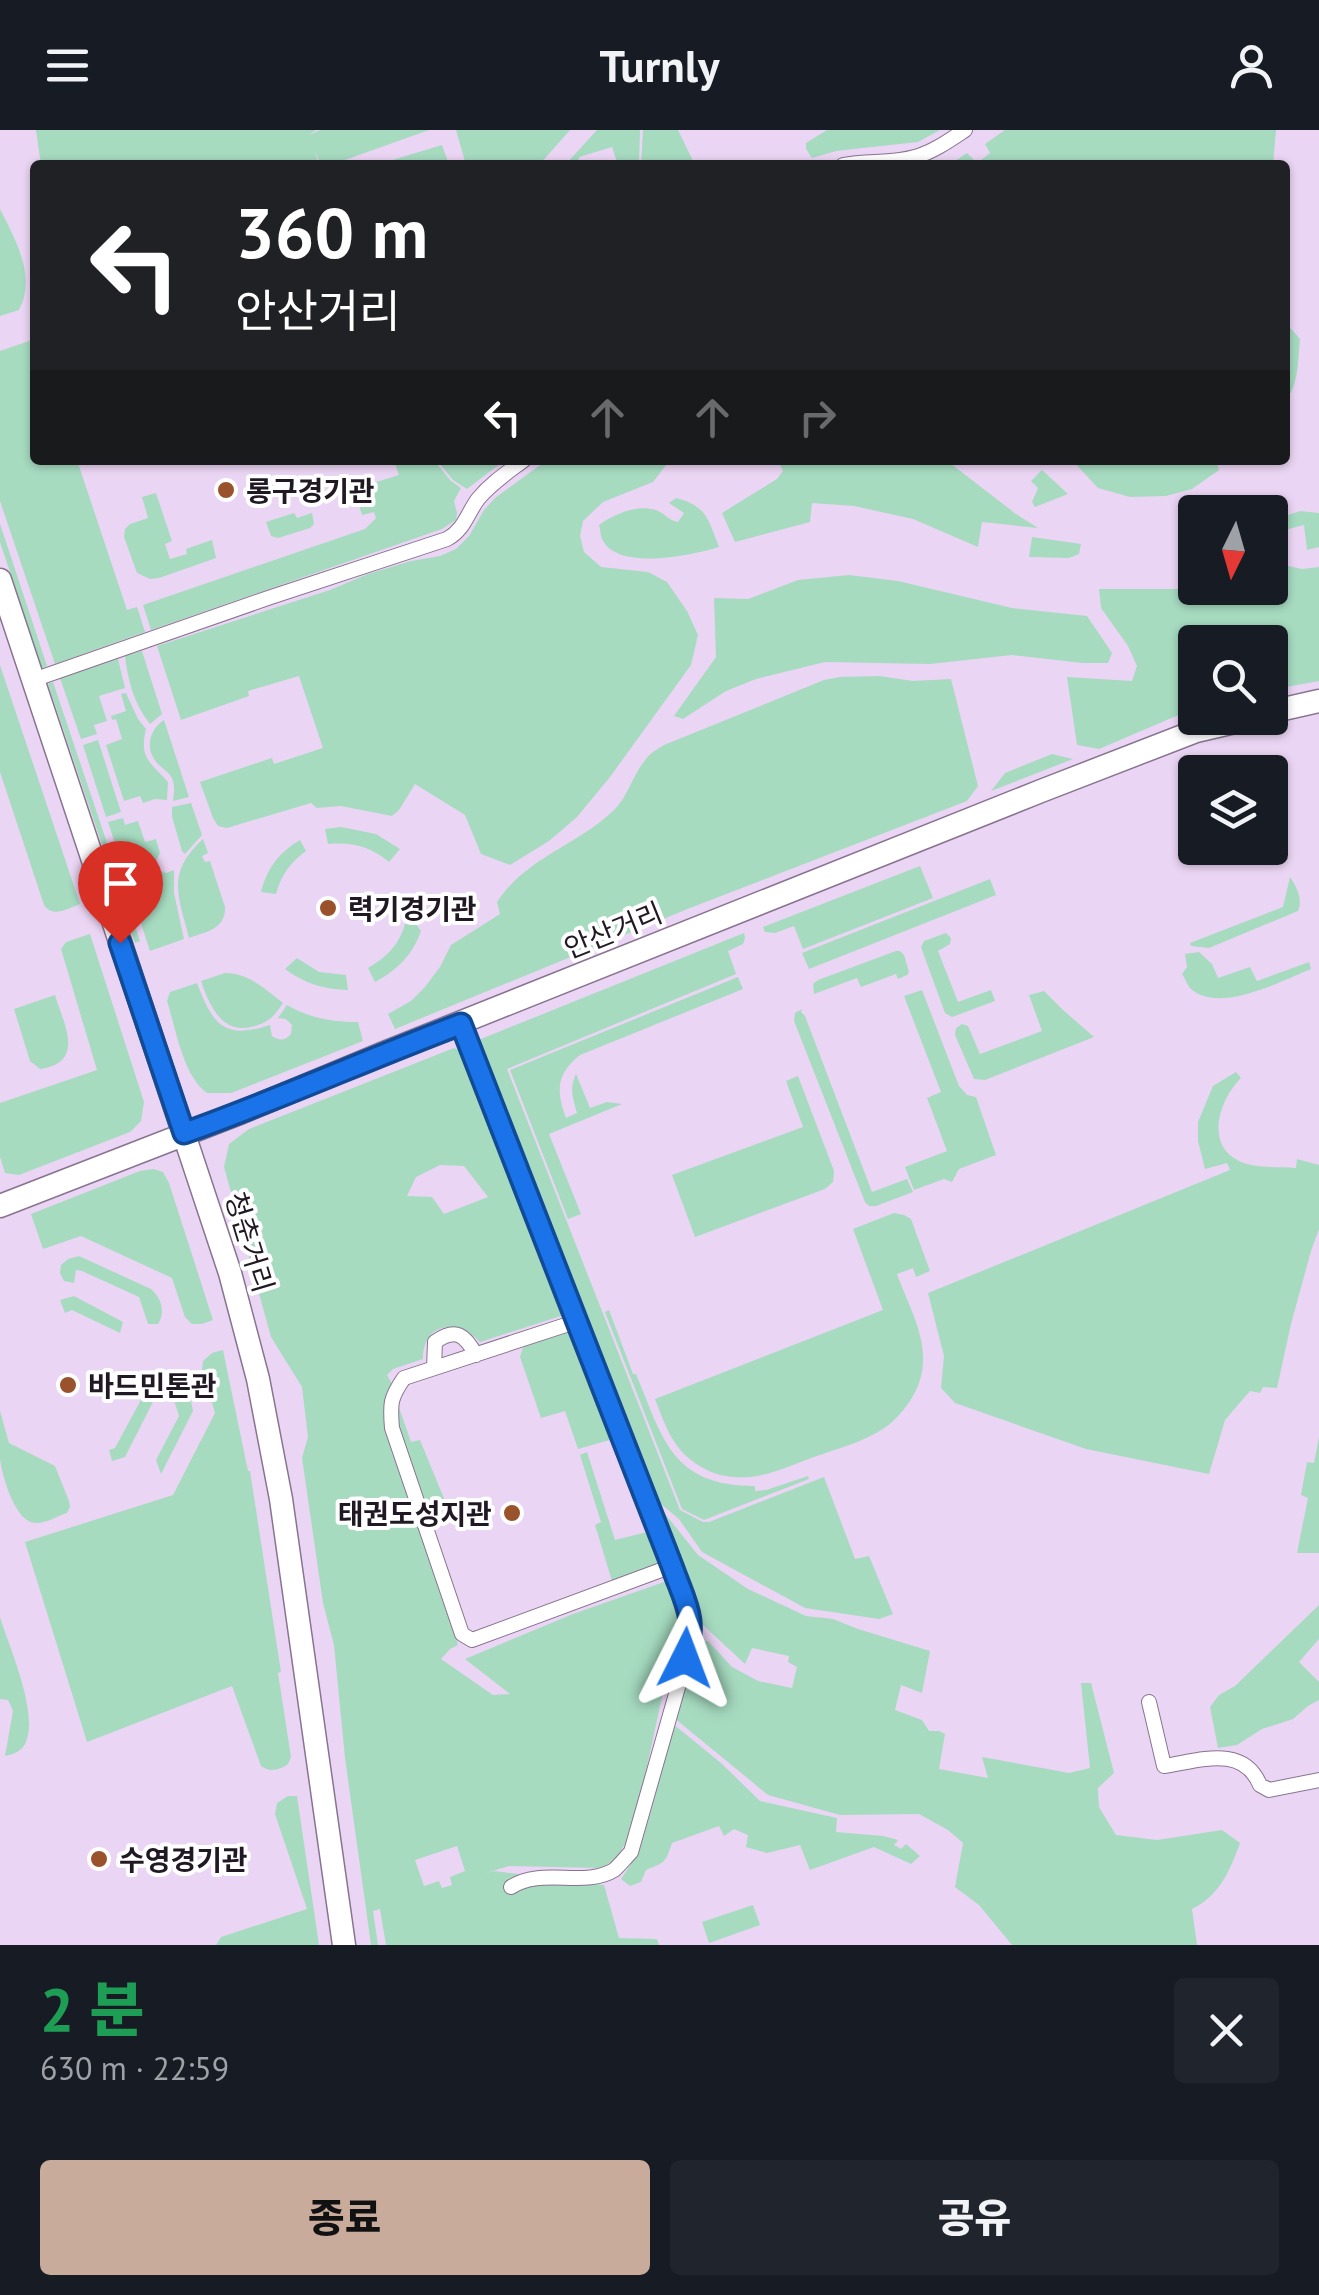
<!DOCTYPE html>
<html lang="ko">
<head>
<meta charset="utf-8">
<style>
	:root { --surface:#171b24; --page:#20242c; --text:#f1f3f6; --muted:#9ea1a6; --accent:#c9ab9b }
	body { margin:0; font-family:"PT Sans","Noto Sans KR",sans-serif; background:var(--page); color:var(--text); height:100vh; display:flex; flex-direction:column; font-size:38px; white-space:nowrap }
	* { box-sizing:border-box; margin:0 }
	p { font-size:32px; color:var(--muted) }
	.icon { flex:none; width:55px; height:55px; fill:none; stroke:currentColor; stroke-width:2; stroke-linecap:round; stroke-linejoin:round }
	.map { position:relative; height:1815px; overflow:hidden }
	.panel { display:flex; flex-direction:column; background:var(--surface); flex:1 }
	.panel>* { flex:none }
	.top-card { position:absolute; left:30px; top:30px; width:1260px; height:305px; border-radius:10px; box-shadow:0 2px 8px #0004; background:#202124; color:#fff; overflow:hidden }
	.needle { width:65px; rotate:185deg }
	.buttons { position:absolute; left:1178px; top:365px; display:grid; gap:20px }
	.buttons a { display:grid; place-items:center; width:110px; height:110px; border-radius:10px; background:var(--surface); box-shadow:0 2px 8px #0004; font-size:50px }
	.pin { position:absolute; display:grid; place-items:center; width:85px; height:85px; color:#fff; margin:-102px -42px; border-radius:50% 50% 50% 0; rotate:-45deg; box-shadow:0 0 10px #0007 }
	.pin .icon { rotate:45deg }
	.me { position:absolute; width:110px; margin:-55px; rotate:3deg; stroke-linejoin:round; filter:drop-shadow(0 0 8px #0008) }
	.turn { display:flex; align-items:center; gap:35px; height:210px; padding:0 40px; font-size:45px }
	.turn .icon { width:130px; height:130px; stroke-width:2.5 }
	.turn b { display:block; font-size:70px; line-height:85px }
	.lanes { display:flex; align-items:center; height:95px; padding:0 40px; background:#0003; justify-content:center; gap:50px; direction:ltr }
	.lanes .off { opacity:.35 }
	.round { display:grid; place-items:center; flex:none; width:105px; height:105px; border-radius:10px; background:var(--page) }
	.summary { display:flex; align-items:center; justify-content:space-between; height:170px; padding:0 40px }
	h1 { font-size:60px; font-weight:800; line-height:75px; color:#1e9e55 }
	.cta { display:flex; gap:20px; margin-top:auto; padding:20px 40px }
	.cta a { flex:1; height:115px; border-radius:10px; background:var(--accent); color:#111; font-size:40px; font-weight:800; line-height:115px; text-align:center }
	.cta a+a { background:var(--page); color:var(--text) }
	header { display:flex; justify-content:space-between; align-items:center; height:130px; padding:0 40px; background:var(--surface); font-size:45px; font-weight:800 }
	.map>svg:first-child { display:block }
	.green { fill:#a6dbc0; fill-rule:evenodd }
	.lines { fill:none; stroke-linecap:round; stroke-linejoin:round }
	.street-casing { stroke:#887490; stroke-width:16 }
	.primary-casing { stroke:#887490; stroke-width:25 }
	.street { stroke:#fff; stroke-width:14 }
	.primary { stroke:#fff; stroke-width:22 }
	.route-casing { stroke:#114b97; stroke-width:25 }
	.route { stroke:#1a73e8; stroke-width:18 }
	.poi-dot { fill:#99522b; stroke:#fff; stroke-width:4 }
	.labels { text-anchor:middle; dominant-baseline:central; stroke-width:8; stroke-linejoin:round; paint-order:stroke }
	.poi-label { font-size:28px; font-weight:bold; fill:#201823; stroke:#fff; text-anchor:start }
	.street-label { font-size:28px; fill:#201823; stroke:#fff }
</style>
</head>
<body>
<header><svg class="icon" aria-label="menu" viewBox="0 0 24 24"><path d="M4 6h16M4 12h16M4 18h16"/></svg>Turnly<svg class="icon" aria-label="person" viewBox="0 0 24 24"><circle cx="12" cy="8" r="4"/><path d="M4 21q1-7 8-7t8 7"/></svg></header>
<div class="map">
<svg width="1319" height="1815" viewBox="0 0 1319 1815">
	<rect width="100%" height="100%" fill="#ebd5f4"/>
	<path class="green" d="M 36,0 L 316,0 L 309,5 L 320,0 L 429,0 L 331,35 L 321,35 L 315,21 L 319,35 L 41,35 Z
		M 456,0 L 570,0 L 539,35 L 466,35 Z
		M 597,0 L 640,0 L 639,35 L 618,35 L 612,17 L 579,27 L 578,35 L 565,35 Z
		M 643,0 L 678,0 L 695,35 L 641,35 Z
		M 827,0 L 940,0 L 918,12 L 836,21 L 812,28 L 806,19 L 806,13 Z
		M 1005,0 L 1276,0 L 1273,35 L 949,35 L 967,23 L 977,33 L 990,23 L 985,14 Z
		M 442,15 L 449,35 L 376,35 Z
		M 0,79 C 15,109 37,146 19,180 L 0,186 Z
		M 1285,192 L 1300,209 C 1298,229 1299,256 1285,271 Z
		M 35,209 L 35,330 L 77,330 L 127,480 L 137,477 L 145,502 L 55,534 L 0,371 L 0,221 Z
		M 394,330 L 442,330 L 437,334 L 451,351 L 461,358 L 454,371 L 457,383 L 456,390 L 442,399 L 151,500 L 143,475 L 365,399 L 376,388 L 374,382 L 362,385 L 354,359 L 399,345 Z
		M 447,330 L 505,330 L 467,359 L 453,350 L 440,334 Z
		M 547,330 L 670,330 L 653,352 L 603,372 L 583,391 L 580,406 L 584,422 L 601,437 L 648,442 L 667,452 L 687,481 L 698,505 L 691,535 L 610,647 L 577,687 L 549,711 L 510,735 L 481,724 L 465,685 L 415,654 L 399,680 L 392,686 L 341,676 L 317,678 L 311,673 L 227,698 L 218,696 L 213,688 L 200,652 L 272,628 L 274,634 L 323,618 L 299,546 L 248,561 L 249,566 L 181,590 L 157,516 L 330,460 L 368,444 L 411,431 L 440,426 L 456,419 L 469,406 L 484,380 L 495,368 Z
		M 778,330 L 946,330 L 1016,384 L 1038,398 L 982,392 L 978,417 L 913,389 L 854,376 L 812,373 L 810,392 L 735,412 L 722,383 L 777,349 L 783,341 Z
		M 1072,330 L 1216,330 L 1219,340 L 1192,359 L 1166,366 L 1130,367 L 1098,358 Z
		M 1042,340 L 1068,364 L 1035,377 L 1032,372 L 1038,358 L 1031,351 Z
		M 156,363 L 172,411 L 165,414 L 170,429 L 187,424 L 186,419 L 212,410 L 216,428 L 159,448 L 150,449 L 137,443 L 124,407 L 125,399 L 130,394 L 148,388 L 142,367 Z
		M 676,368 C 707,376 708,389 719,417 C 693,425 620,441 603,411 C 600,406 601,400 599,395 C 614,384 637,374 656,380 C 664,383 668,390 678,392 L 684,383 L 669,373 Z
		M 1300,381 L 1319,383 L 1319,417 L 1307,420 L 1304,395 L 1277,402 L 1270,415 L 1270,391 Z
		M 294,383 L 297,388 L 312,383 L 314,394 L 310,398 L 278,408 L 271,406 L 266,392 Z
		M 0,394 L 47,536 L 42,538 L 0,412 Z
		M 1032,407 L 1081,414 L 1079,424 L 1069,428 L 1029,427 Z
		M 1195,415 L 1195,458 L 1270,458 L 1270,432 L 1302,439 L 1319,437 L 1319,551 L 1270,560 L 1270,512 L 1195,512 L 1195,578 L 1099,619 L 1077,615 L 1067,547 L 1132,551 L 1137,536 L 1128,516 L 1101,478 L 1099,459 L 1190,459 L 1185,417 Z
		M 849,445 L 898,451 L 1012,478 L 1087,486 L 1112,523 L 1108,533 L 1083,533 L 1012,525 L 930,534 L 825,532 L 756,549 L 726,561 L 683,589 L 674,586 L 716,527 L 714,468 L 748,469 L 798,450 Z
		M 142,521 L 162,584 L 150,594 C 134,574 128,551 125,526 Z
		M 118,529 L 125,558 L 99,566 L 107,591 L 94,595 L 97,604 L 81,609 L 60,548 Z
		M 0,535 L 80,774 C 67,779 53,788 44,775 L 0,642 Z
		M 879,546 L 913,551 L 951,549 L 978,656 L 967,671 L 690,778 L 395,899 L 388,884 L 411,871 L 425,857 L 440,837 L 451,815 L 500,784 L 497,772 C 527,727 576,716 613,681 C 628,667 633,644 646,629 C 650,623 658,619 664,615 L 824,550 L 840,547 Z
		M 53,552 L 140,811 L 135,813 L 48,554 Z
		M 126,563 L 138,589 L 146,599 C 139,628 150,632 168,652 L 167,670 L 155,669 L 143,673 L 140,666 L 124,671 L 106,615 L 122,609 L 116,589 L 112,590 L 111,586 L 126,581 L 121,564 Z
		M 164,590 L 189,667 L 173,671 C 174,662 176,653 170,645 C 167,641 161,637 158,634 C 144,619 149,600 164,590 Z
		M 98,610 L 121,682 L 106,687 L 83,615 Z
		M 1052,624 L 1073,629 L 991,661 L 1005,643 Z
		M 191,673 L 202,705 L 185,724 L 182,721 L 172,687 L 172,677 Z
		M 123,688 L 125,695 L 138,691 L 145,712 L 156,709 L 160,723 L 155,733 L 158,740 L 166,743 L 174,740 L 174,763 L 184,809 L 150,821 L 108,692 Z
		M 341,697 L 376,704 L 400,719 L 389,732 C 370,716 352,712 328,714 L 325,699 Z
		M 203,709 L 208,723 L 202,726 L 205,732 L 210,731 L 225,777 C 226,799 206,802 189,808 C 178,765 166,743 203,709 Z
		M 300,710 L 306,721 C 290,733 281,745 276,764 L 261,762 C 267,739 278,723 300,710 Z
		M 920,736 L 933,768 L 803,819 L 794,796 L 775,803 L 765,802 L 763,797 Z
		M 1290,747 C 1297,757 1303,770 1298,781 L 1209,818 L 1191,816 L 1190,813 L 1283,777 Z
		M 990,749 L 996,765 L 809,839 L 802,823 Z
		M 415,793 L 421,801 C 412,826 397,840 375,852 L 368,838 C 387,827 399,815 405,794 Z
		M 744,803 L 745,808 L 743,814 L 728,821 L 736,844 L 507,939 L 680,1380 L 703,1392 L 709,1392 L 824,1347 L 855,1429 L 869,1426 L 893,1484 L 879,1489 L 805,1478 L 702,1422 L 679,1389 L 655,1369 L 476,911 Z
		M 946,803 L 951,808 L 950,814 L 938,821 L 958,872 L 991,860 L 995,871 L 952,887 L 945,883 L 921,817 L 924,811 Z
		M 90,804 L 144,972 L 141,991 L 130,1002 L 19,1045 L 5,1043 L 0,1027 L 0,973 L 97,940 L 61,819 L 66,812 Z
		M 896,821 L 900,821 L 904,825 L 909,842 L 907,845 L 898,849 L 896,844 L 861,857 L 857,848 L 814,864 L 813,854 L 818,850 Z
		M 1199,822 L 1212,834 L 1218,848 L 1250,837 L 1257,851 L 1309,832 L 1311,839 C 1281,851 1218,885 1190,858 C 1188,856 1184,846 1182,844 L 1187,837 L 1185,824 Z
		M 297,828 L 319,842 L 346,845 L 348,860 C 323,859 306,854 285,839 Z
		M 225,843 C 249,843 265,859 283,873 C 274,887 268,893 251,897 C 222,904 209,875 201,851 Z
		M 738,847 L 743,859 L 580,925 C 556,944 556,961 566,988 L 577,983 C 573,969 569,958 576,944 L 590,978 L 607,972 L 622,974 L 549,1004 L 581,1084 L 568,1089 L 510,940 Z
		M 197,853 C 213,895 224,910 270,895 L 272,906 C 279,911 285,911 291,904 L 292,895 L 286,889 L 278,888 L 287,875 C 309,888 332,892 358,892 L 363,911 L 231,963 L 207,963 C 183,946 176,899 167,871 L 170,862 Z
		M 922,860 L 959,956 L 967,965 L 976,967 L 996,1025 L 959,1039 L 952,1052 L 944,1049 L 914,1060 L 905,1037 L 947,1021 L 927,968 L 941,962 L 904,866 Z
		M 1044,861 L 1063,880 L 1094,907 L 985,950 L 974,949 L 955,905 L 956,898 L 962,894 L 968,896 L 980,924 L 1042,901 L 1029,865 Z
		M 55,865 C 64,895 86,932 40,939 L 30,931 L 14,879 Z
		M 802,879 L 801,882 L 805,886 L 872,1062 L 907,1049 L 913,1062 L 876,1076 L 869,1076 L 865,1072 L 794,891 L 795,883 Z
		M 454,918 L 460,921 L 563,1179 L 561,1186 L 480,1212 C 457,1189 423,1192 423,1229 L 393,1239 L 387,1245 L 392,1254 C 383,1269 384,1285 387,1302 L 421,1395 L 458,1515 L 450,1519 L 441,1529 L 493,1565 L 510,1564 L 465,1529 L 573,1484 L 664,1452 L 672,1457 L 682,1479 L 683,1495 L 662,1567 L 633,1701 L 617,1727 L 602,1738 L 509,1736 L 483,1744 L 494,1741 L 604,1755 L 619,1808 L 657,1809 L 659,1815 L 386,1815 L 380,1779 L 373,1781 L 378,1815 L 371,1815 L 345,1628 L 334,1515 L 323,1473 L 302,1328 L 308,1307 L 302,1257 L 271,1207 L 224,1037 L 229,1014 L 249,999 ZM 440,1035 L 464,1036 L 488,1067 L 444,1084 L 432,1067 L 407,1066 L 416,1047 ZM 457,1716 L 465,1741 L 450,1747 L 452,1755 L 442,1758 L 439,1751 L 424,1756 L 415,1730 Z
		M 1236,942 L 1241,948 C 1220,969 1204,1014 1239,1031 C 1254,1039 1279,1036 1296,1038 L 1297,1029 L 1319,1035 L 1319,1099 L 1311,1121 L 1291,1194 L 1277,1258 L 1263,1257 L 1260,1263 L 1250,1261 L 1225,1290 L 1209,1344 L 1086,1319 L 955,1273 L 941,1258 L 944,1226 L 928,1163 L 1230,1040 L 1227,1033 L 1205,1039 L 1198,1011 L 1198,992 L 1213,956 Z
		M 798,946 L 834,1041 L 833,1052 L 825,1059 L 695,1107 L 672,1045 L 803,997 L 786,951 Z
		M 153,1039 L 163,1042 L 169,1053 L 213,1190 L 202,1194 L 192,1194 L 185,1187 L 172,1148 L 81,1106 L 43,1119 L 31,1084 L 140,1041 Z
		M 894,1083 L 904,1085 L 911,1089 L 930,1141 L 916,1147 L 913,1138 L 897,1144 C 907,1172 925,1203 923,1233 C 922,1256 908,1278 891,1293 C 868,1312 834,1319 806,1330 C 792,1335 777,1342 762,1345 C 746,1349 724,1348 709,1341 C 674,1324 668,1302 655,1269 L 883,1180 L 853,1099 Z
		M 79,1126 L 151,1159 C 161,1168 166,1181 158,1194 L 148,1194 L 139,1167 L 82,1141 L 76,1140 L 74,1153 L 64,1151 L 60,1143 L 61,1135 L 68,1129 Z
		M 74,1166 L 123,1192 L 120,1203 L 72,1180 L 65,1183 L 60,1170 Z
		M 609,1180 L 633,1244 L 636,1244 C 663,1309 672,1356 755,1356 L 755,1361 L 766,1360 L 808,1346 L 809,1349 L 704,1390 L 682,1379 L 605,1182 Z
		M 568,1202 L 574,1207 L 614,1306 L 613,1309 L 578,1319 L 565,1281 L 541,1288 L 520,1227 L 523,1217 Z
		M 223,1220 L 248,1341 L 250,1341 L 281,1542 L 278,1543 L 291,1627 L 288,1634 C 280,1640 270,1643 261,1636 L 232,1556 L 87,1612 L 25,1412 L 173,1365 L 215,1283 L 202,1240 L 203,1231 L 212,1223 Z
		M 153,1252 L 157,1264 L 125,1327 L 112,1331 L 109,1320 L 115,1318 L 143,1266 L 141,1256 Z
		M 176,1254 L 188,1256 L 193,1281 L 161,1344 L 156,1330 L 179,1286 L 171,1261 L 172,1257 Z
		M 396,1269 L 411,1312 L 420,1310 L 445,1371 L 425,1378 L 397,1292 Z
		M 0,1281 L 9,1313 L 55,1336 L 69,1371 L 70,1377 L 67,1383 C 58,1386 46,1393 37,1393 C 16,1395 2,1346 0,1329 C 0,1314 0,1297 0,1281 Z
		M 1319,1307 L 1319,1423 L 1297,1423 L 1308,1368 L 1301,1365 L 1307,1332 L 1314,1333 Z
		M 587,1322 L 615,1410 L 651,1401 L 660,1423 L 661,1433 L 658,1435 L 612,1451 L 595,1395 L 601,1392 L 580,1325 Z
		M 662,1380 L 698,1425 L 748,1459 L 806,1486 L 833,1489 L 858,1499 L 930,1521 L 922,1563 L 901,1555 L 895,1580 L 922,1590 L 929,1601 L 939,1601 L 945,1604 L 939,1639 L 988,1648 L 982,1627 L 1069,1643 L 1090,1638 L 1081,1553 L 1091,1553 L 1114,1643 L 1098,1658 L 1099,1677 L 1116,1705 L 1157,1710 L 1222,1700 L 1240,1713 C 1230,1741 1219,1766 1192,1779 L 1197,1815 L 1012,1815 L 979,1775 L 955,1757 L 963,1713 L 948,1700 L 919,1684 L 840,1685 L 768,1665 L 673,1587 L 695,1533 L 701,1512 L 708,1511 L 732,1537 L 758,1551 L 792,1558 L 797,1537 L 788,1532 L 789,1526 L 752,1518 L 745,1534 L 703,1495 L 690,1450 Z
		M 1319,1475 L 1319,1509 L 1299,1532 L 1319,1552 L 1319,1570 L 1308,1576 L 1293,1589 L 1262,1599 L 1237,1615 L 1218,1618 L 1210,1577 L 1219,1565 L 1235,1556 Z
		M 0,1487 C 9,1517 40,1585 25,1614 C 21,1622 13,1624 5,1626 L 13,1581 L 8,1570 L 0,1569 Z
		M 672,1593 L 721,1633 L 760,1671 L 837,1688 L 836,1702 L 883,1706 L 898,1710 L 894,1715 L 901,1719 L 906,1714 L 920,1726 L 911,1734 L 874,1717 L 810,1740 L 800,1715 L 767,1723 L 746,1717 L 748,1705 L 734,1699 L 724,1706 L 719,1696 L 672,1713 C 665,1734 665,1732 646,1740 L 641,1752 L 630,1756 L 621,1749 C 650,1711 660,1640 672,1593 Z
		M 288,1666 L 297,1666 L 319,1815 L 216,1815 L 221,1807 L 307,1779 L 275,1684 L 277,1673 Z
		M 753,1775 L 760,1795 L 709,1813 L 702,1792 Z"/>
	<g class="lines">
		<g class="street-casing">
			<path id="street" d="M 843,35 C 867,30 892,34 915,27 C 933,22 950,10 965,0
				M 33,550 L 268,468 L 447,409 C 464,400 467,384 478,369 C 491,353 508,342 524,330
				M 461,894 L 672,1436 L 692,1493 L 692,1508 L 631,1722 C 625,1728 620,1735 614,1740 C 585,1758 541,1737 511,1757
				M 575,1192 L 404,1248 C 390,1268 390,1274 392,1298 L 462,1504 L 472,1510 L 672,1436
				M 434,1238 L 435,1212 C 456,1197 465,1205 476,1225
				M 1149,1572 L 1164,1636 C 1199,1631 1243,1614 1260,1655 L 1269,1660 L 1319,1650"/>
		</g>
		<g class="primary-casing">
			<path id="primary" d="M 0,450 L 230,1143 L 258,1249 L 281,1369 L 344,1815
				M 1270,582 L 1319,571
				M 0,1076 L 242,982 L 384,923 L 1041,661 L 1196,601 L 1252,588"/>
		</g>
		<use href="#street" class="street"/>
		<use href="#primary" class="primary"/>
	</g>
	<g class="lines">
		<g class="route-casing">
			<path id="route" d="M 120,813 L 184,1003 C 277,970 368,929 461,894 L 672,1436 C 685,1473 698,1489 685,1528"/>
		</g>
		<use href="#route" class="route"/>
	</g>
	<g class="poi-dot">
		<circle cx="226" cy="360" r="10"/>
		<circle cx="328" cy="778" r="10"/>
		<circle cx="68" cy="1255" r="10"/>
		<circle cx="512" cy="1383" r="10"/>
		<circle cx="99" cy="1729" r="10"/>
	</g>
	<g class="labels">
		<g class="poi-label">
			<text x="246" y="360">롱구경기관</text>
			<text x="348" y="778">력기경기관</text>
			<text x="88" y="1255">바드민톤관</text>
			<text x="492" y="1383" text-anchor="end">태권도성지관</text>
			<text x="119" y="1729">수영경기관</text>
		</g>
		<g class="street-label">
			<text transform="translate(613 800) rotate(-22)">안산거리</text>
			<text transform="translate(250 1112) rotate(73)">청춘거리</text>
		</g>
	</g>
</svg>
<div class="buttons">
<a><svg class="needle" viewBox="-14 -14 28 28"><path d="M0-13l5 13h-10z" fill="#e53935"/><path d="M0 13l5-13h-10z" fill="#9ea1a6"/></svg></a>
<a><svg class="icon" aria-label="search" viewBox="0 0 24 24"><circle cx="10" cy="10" r="6"/><path d="M15 15l6 6"/></svg></a>
<a><svg class="icon" aria-label="layers" viewBox="0 0 24 24"><path d="M12 4l9 5-9 5-9-5zM3 14l9 5 9-5"/></svg></a>
</div>
<div class="pin" style="left:120px;top:813px;background:#d93025"><svg class="icon" aria-label="arrive" viewBox="0 0 24 24"><path d="M6 21V4h12l-3 4 3 4H6"/></svg></div>
<svg class="me" style="left:685px;top:1528px" viewBox="-20 -20 40 40"><path d="M0-17L14 15 0 8-14 15z" fill="#1a73e8" stroke="#fff" stroke-width="4"/></svg>
<div class="top-card">
<div class="turn"><svg class="icon" aria-label="left" viewBox="0 0 24 24"><path d="M17 20v-9H6M10 6l-5 5 5 5"/></svg><div><b>360 m</b>안산거리</div></div>
<div class="lanes"><svg class="icon" aria-label="left" viewBox="0 0 24 24"><path d="M17 20v-9H6M10 6l-5 5 5 5"/></svg><svg class="icon off" aria-label="ahead" viewBox="0 0 24 24"><path d="M12 20V5M6 11l6-6 6 6"/></svg><svg class="icon off" aria-label="ahead" viewBox="0 0 24 24"><path d="M12 20V5M6 11l6-6 6 6"/></svg><svg class="icon off" aria-label="right" viewBox="0 0 24 24"><path d="M7 20v-9h11M14 6l5 5-5 5"/></svg></div>
</div>
</div>
<section class="panel">
<div class="summary"><div><h1>2 분</h1><p>630 m · 22:59</p></div><a class="round"><svg class="icon" aria-label="close" viewBox="0 0 24 24"><path d="M6 6l12 12M18 6L6 18"/></svg></a></div>
<div class="cta"><a>종료</a><a>공유</a></div>
</section>
</body>
</html>
